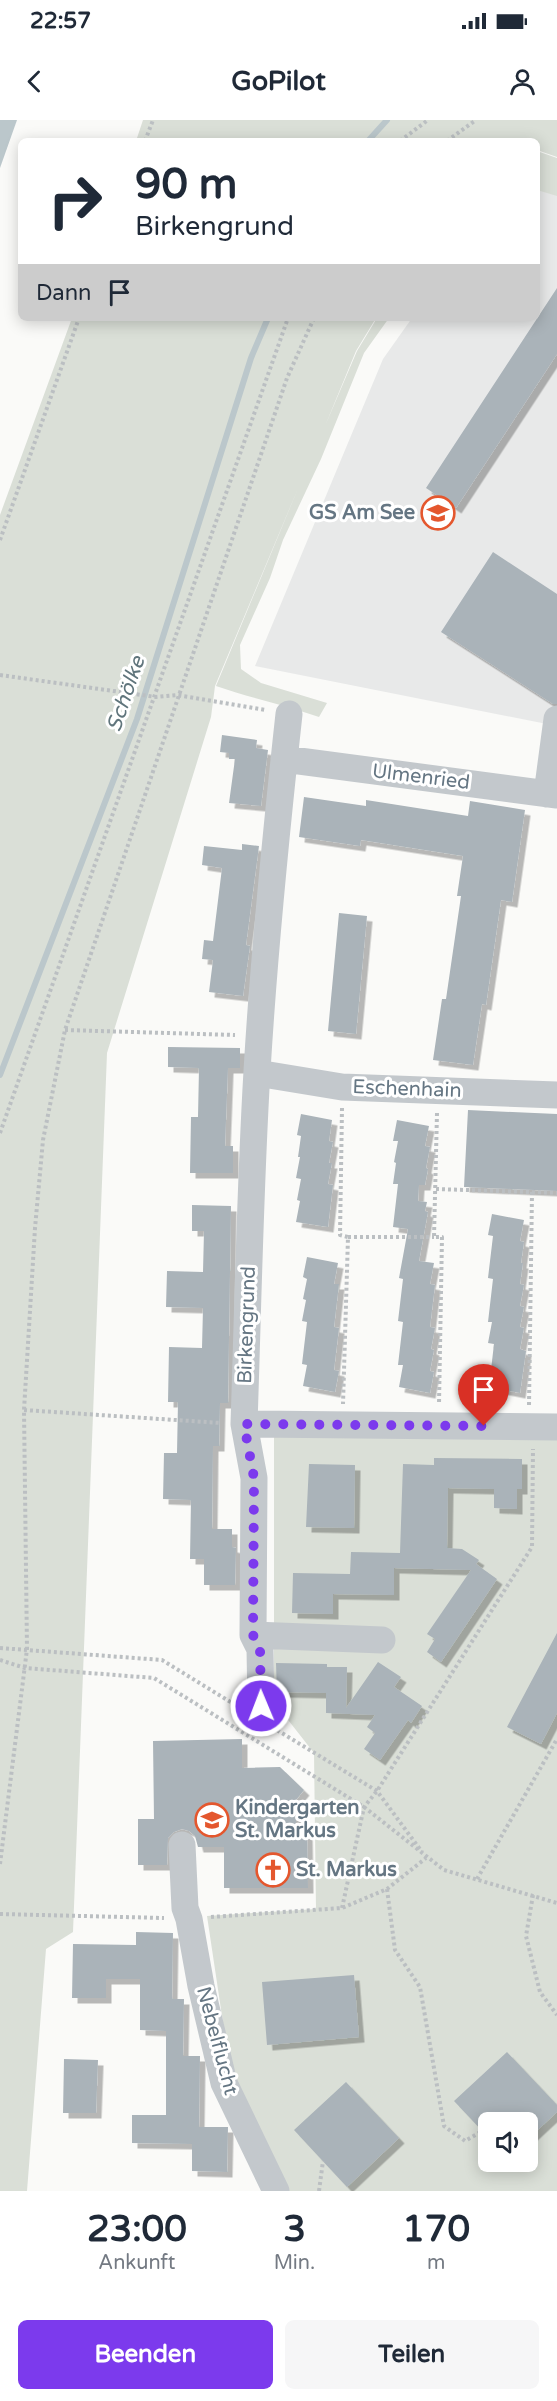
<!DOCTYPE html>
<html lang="de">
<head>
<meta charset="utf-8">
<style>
	:root { --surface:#fff; --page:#f6f6f7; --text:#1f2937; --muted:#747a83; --accent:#7c3aed }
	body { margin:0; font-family:"Varela Round",sans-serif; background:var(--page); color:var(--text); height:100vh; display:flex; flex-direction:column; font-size:22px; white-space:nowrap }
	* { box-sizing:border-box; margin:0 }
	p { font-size:20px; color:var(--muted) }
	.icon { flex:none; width:33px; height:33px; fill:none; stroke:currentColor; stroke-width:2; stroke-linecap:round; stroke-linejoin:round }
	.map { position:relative; height:2071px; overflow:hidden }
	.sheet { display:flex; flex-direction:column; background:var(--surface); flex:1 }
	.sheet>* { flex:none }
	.top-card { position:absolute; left:18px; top:18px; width:522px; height:183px; border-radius:9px; box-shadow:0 3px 15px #0003; background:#fff; color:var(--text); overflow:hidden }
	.buttons { position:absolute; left:478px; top:1992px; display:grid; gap:12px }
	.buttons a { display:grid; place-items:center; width:60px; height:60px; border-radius:9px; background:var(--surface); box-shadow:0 3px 15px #0003; font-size:30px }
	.pin { position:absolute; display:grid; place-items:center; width:51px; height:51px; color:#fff; margin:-62px -26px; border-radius:50% 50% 50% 0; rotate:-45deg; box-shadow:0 0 6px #0007 }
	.pin .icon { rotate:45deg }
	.me { position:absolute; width:66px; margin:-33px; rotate:359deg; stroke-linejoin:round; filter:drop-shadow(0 0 4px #0008) }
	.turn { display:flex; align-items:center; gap:21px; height:126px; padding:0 18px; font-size:27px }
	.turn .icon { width:78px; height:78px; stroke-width:2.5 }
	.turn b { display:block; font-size:42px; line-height:51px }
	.then { display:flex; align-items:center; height:57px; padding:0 18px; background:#0003; gap:12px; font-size:22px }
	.eta { display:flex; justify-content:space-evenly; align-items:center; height:102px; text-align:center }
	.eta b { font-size:36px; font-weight:800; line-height:42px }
	.primary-button { display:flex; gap:12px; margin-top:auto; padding:12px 18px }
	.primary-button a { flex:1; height:69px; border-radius:9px; background:var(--accent); color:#fff; font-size:24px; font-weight:800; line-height:69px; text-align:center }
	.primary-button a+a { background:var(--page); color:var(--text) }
	.status { display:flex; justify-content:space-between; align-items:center; height:42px; padding:0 30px; background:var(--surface); direction:ltr }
	.status svg { height:16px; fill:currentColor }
	header { display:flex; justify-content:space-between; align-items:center; height:78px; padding:0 18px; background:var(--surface); font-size:27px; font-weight:800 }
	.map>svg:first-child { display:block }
	.built { fill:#e8e9e9 }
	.green { fill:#dadfd7; fill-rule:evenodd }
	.water { fill:#bbc7cb }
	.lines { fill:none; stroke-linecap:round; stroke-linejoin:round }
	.stream { stroke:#bbc7cb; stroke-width:6 }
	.building { fill:#aab3b9; filter:url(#shadow) }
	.path { stroke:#bbbfc2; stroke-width:4; stroke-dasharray:3 3; stroke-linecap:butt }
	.minor { stroke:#c3c8cc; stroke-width:27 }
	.route { stroke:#7c3aed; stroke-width:10; stroke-dasharray:0 18 }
	.labels { text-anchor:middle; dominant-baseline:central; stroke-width:6; stroke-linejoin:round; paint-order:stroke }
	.poi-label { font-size:20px; font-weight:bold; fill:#657683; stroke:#fff; text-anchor:start }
	.street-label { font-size:20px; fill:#657683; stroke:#fff }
	.water-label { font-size:21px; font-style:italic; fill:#60757c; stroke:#fff }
</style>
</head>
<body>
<div class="status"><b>22:57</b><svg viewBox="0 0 49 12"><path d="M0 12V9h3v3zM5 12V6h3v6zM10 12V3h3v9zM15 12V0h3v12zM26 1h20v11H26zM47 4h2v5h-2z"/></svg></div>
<header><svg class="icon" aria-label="back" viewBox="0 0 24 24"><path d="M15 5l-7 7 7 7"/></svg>GoPilot<svg class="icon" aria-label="person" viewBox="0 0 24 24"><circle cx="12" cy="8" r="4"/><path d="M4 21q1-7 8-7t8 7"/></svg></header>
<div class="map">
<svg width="557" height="2071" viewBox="0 0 557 2071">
	<defs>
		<filter id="shadow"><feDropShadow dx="5.5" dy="5.5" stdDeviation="0" flood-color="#0004"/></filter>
	</defs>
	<rect width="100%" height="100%" fill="#fafaf8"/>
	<path class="built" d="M 537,65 L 557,67 L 557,606 L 255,546 L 383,239 L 412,198 L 537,198 Z"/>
	<path class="green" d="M 143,0 L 557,0 L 557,37 L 537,30 L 537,21 L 136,21 Z
		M 537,31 L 557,38 L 557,76 L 537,70 Z
		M 72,198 L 376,198 L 356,231 L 325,306 L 357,231 L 377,198 L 389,198 L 364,233 L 321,339 L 283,420 L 270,458 L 240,525 L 241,549 L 261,563 L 327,583 L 319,597 C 285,585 250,578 216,566 L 299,366 L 215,566 L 211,597 L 107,933 L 73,1812 L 46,1829 L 27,2071 L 0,2071 L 0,395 Z
		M 274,1315 L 557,1316 L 557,2071 L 285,2071 L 231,1956 L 207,1796 L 316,1789 L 314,1633 L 274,1582 ZM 489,2002 L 528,2002 L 528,2042 L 489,2042 Z"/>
	<path class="water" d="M 0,0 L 17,0 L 0,48 Z"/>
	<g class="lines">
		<path class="stream" d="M 368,21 L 387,0
			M 0,955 L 137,599 L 251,238 L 268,198"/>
	</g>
	<path class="building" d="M 557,168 L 557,234 L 456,388 L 426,368 Z
		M 493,432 L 557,474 L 557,584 L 553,584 L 441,512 Z
		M 222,615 L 257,620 L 256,628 L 268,630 L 261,686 L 229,683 L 235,639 L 229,639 L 229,633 L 220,632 Z
		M 304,677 L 366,686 L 366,680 L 468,696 L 470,681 L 525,690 L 512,782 L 501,780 L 486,885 L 482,884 L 473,945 L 433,940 L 442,879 L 446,879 L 461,776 L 457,776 L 463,736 L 361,720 L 360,726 L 299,717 Z
		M 242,724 L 259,726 L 246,825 L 250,826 L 243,876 L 209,872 L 213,840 L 202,839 L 204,820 L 213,821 L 222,748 L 202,745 L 204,726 L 242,730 Z
		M 339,793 L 367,796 L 356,914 L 328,911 Z
		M 168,927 L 240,928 L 240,948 L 228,948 L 225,1026 L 233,1026 L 233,1053 L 190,1053 L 191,997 L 198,997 L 199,948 L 168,947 Z
		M 468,990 L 557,994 L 557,1071 L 464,1067 Z
		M 301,994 L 332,1000 L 329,1021 L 333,1022 L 329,1043 L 332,1043 L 328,1064 L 333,1065 L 328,1107 L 296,1102 L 300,1081 L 297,1080 L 301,1059 L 296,1058 L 300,1037 L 298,1037 L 301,1016 L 297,1015 Z
		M 397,1000 L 429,1006 L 425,1026 L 430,1027 L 426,1048 L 428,1049 L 425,1065 L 419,1065 L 418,1081 L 427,1082 L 425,1091 L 428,1092 L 419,1141 L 434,1143 L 430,1164 L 435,1165 L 430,1207 L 435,1208 L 431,1229 L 434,1230 L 430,1251 L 434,1252 L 430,1273 L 399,1267 L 403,1245 L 398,1245 L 403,1202 L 398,1201 L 403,1159 L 399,1158 L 408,1109 L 393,1107 L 398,1064 L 393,1064 L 396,1043 L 394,1042 L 398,1021 L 393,1021 Z
		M 192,1085 L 231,1086 L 228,1283 L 220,1283 L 219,1326 L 213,1326 L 212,1409 L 232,1409 L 232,1427 L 236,1428 L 235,1465 L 204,1465 L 204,1439 L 190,1439 L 191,1380 L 163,1379 L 164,1333 L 177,1333 L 178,1282 L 168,1282 L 169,1227 L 202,1228 L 203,1188 L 166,1187 L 167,1151 L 203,1152 L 204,1111 L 192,1111 Z
		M 492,1094 L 524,1100 L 520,1121 L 524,1122 L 521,1143 L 523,1143 L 520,1164 L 524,1165 L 520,1186 L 524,1187 L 520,1207 L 524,1208 L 520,1229 L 526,1231 L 520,1273 L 489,1267 L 494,1224 L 488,1223 L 492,1202 L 488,1202 L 493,1159 L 488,1158 L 493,1116 L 488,1115 Z
		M 307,1137 L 338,1143 L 334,1164 L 339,1164 L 334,1207 L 339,1208 L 334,1250 L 339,1251 L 335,1272 L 303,1266 L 307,1245 L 302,1244 L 307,1202 L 302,1201 L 306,1180 L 303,1179 L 307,1159 L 303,1157 Z
		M 434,1338 L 522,1339 L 522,1369 L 517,1369 L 517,1389 L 494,1388 L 494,1369 L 448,1368 L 447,1428 L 462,1429 L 479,1440 L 476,1444 L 497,1459 L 441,1542 L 427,1532 L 435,1519 L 427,1514 L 471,1450 L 394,1448 L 394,1475 L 333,1474 L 333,1494 L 292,1493 L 293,1453 L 350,1454 L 351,1432 L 400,1433 L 403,1344 L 434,1345 Z
		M 309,1344 L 355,1345 L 354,1408 L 306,1407 Z
		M 557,1513 L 557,1593 L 541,1624 L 507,1607 Z
		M 378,1542 L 401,1557 L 394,1567 L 422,1586 L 411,1603 L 408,1600 L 380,1640 L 364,1629 L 375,1613 L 367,1607 L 375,1595 L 326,1593 L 326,1573 L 277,1572 L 276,1543 L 327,1544 L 327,1547 L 347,1547 L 346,1588 Z
		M 242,1619 L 242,1648 L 280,1647 L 304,1670 L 296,1680 L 296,1704 L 307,1704 L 308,1768 L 224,1768 L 224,1727 L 198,1727 L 195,1716 L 189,1711 L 182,1709 L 174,1712 L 168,1718 L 167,1745 L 138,1745 L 138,1699 L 154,1699 L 153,1621 Z
		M 136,1812 L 173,1813 L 172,1879 L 184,1879 L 183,1936 L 200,1936 L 199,2007 L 228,2007 L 227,2052 L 192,2051 L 192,2024 L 132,2023 L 132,1995 L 166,1995 L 166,1911 L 140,1910 L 140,1859 L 106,1859 L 106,1878 L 72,1878 L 73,1824 L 136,1825 Z
		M 354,1855 L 359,1917 L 267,1925 L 262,1862 Z
		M 507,1932 L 557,1985 L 557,1992 L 528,2019 L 528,2002 L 489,2002 L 489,2018 L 454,1981 Z
		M 64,1939 L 98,1940 L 96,1993 L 63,1993 Z
		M 346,1962 L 399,2018 L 347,2067 L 294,2010 Z"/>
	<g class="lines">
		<path class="path" d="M 145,21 L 153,0
			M 400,21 L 428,0
			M 447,21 L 476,0
			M 0,420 L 79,198
			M 0,555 L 156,577 L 177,575 L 266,590
			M 65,910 L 235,915
			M 342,988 L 340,1115 L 348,1117 L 343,1284
			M 437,993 L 434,1117 L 442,1117 L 439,1284
			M 0,1013 L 288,198
			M 436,1069 L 557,1073
			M 348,1117 L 434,1117
			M 529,1285 L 532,1072
			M 24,1290 L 221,1303
			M 0,1528 L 162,1540 L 237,1586
			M 0,1540 L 25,1548 L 154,1558 L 364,1687 L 444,1750 L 557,1783
			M 272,1607 L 377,1671 L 422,1732
			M 0,1744 L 27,1529 L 24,1290 L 35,1108 L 43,1020 L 65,910 L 287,258 L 314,198
			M 477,1759 L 557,1619
			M 387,1769 L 395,1830 L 420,1867 L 444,2006 L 465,2021 L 482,2011
			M 533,1775 L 526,1816 L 540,1872 L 557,1895
			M 342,1788 L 364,1687 L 377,1671 L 532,1427 L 533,1329
			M 0,1794 L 164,1798
			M 211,1797 L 342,1788 L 387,1769 L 426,1738
			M 319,2071 L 323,2041"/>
		<path class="minor" d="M 284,639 L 557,675
			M 547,674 L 557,599
			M 257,953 L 342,967 L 557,975
			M 244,1304 C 248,1186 250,1068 257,951 C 264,831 276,713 289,594
			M 253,1515 L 382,1520
			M 261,1586 L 260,1529 L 253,1515 L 254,1358 L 244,1304 L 557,1307
			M 182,1725 L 185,1788 L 189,1799 L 201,1866 L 224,1963 L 276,2071"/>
	</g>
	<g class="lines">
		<path class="route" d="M 261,1586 L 260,1528 L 253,1515 L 254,1358 L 244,1304 L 484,1306"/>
	</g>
	<defs>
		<g id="school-ring" transform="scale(1.725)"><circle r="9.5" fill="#fff" stroke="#e4572e" stroke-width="1.5"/><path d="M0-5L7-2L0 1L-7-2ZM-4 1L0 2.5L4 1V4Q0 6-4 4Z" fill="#e4572e"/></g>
		<g id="church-ring" transform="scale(1.725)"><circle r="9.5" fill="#fff" stroke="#e4572e" stroke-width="1.5"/><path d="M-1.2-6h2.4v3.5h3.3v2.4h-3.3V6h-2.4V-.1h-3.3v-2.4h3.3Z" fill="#e4572e"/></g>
	</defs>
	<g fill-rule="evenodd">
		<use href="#school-ring" x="438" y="393"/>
		<use href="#school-ring" x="212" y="1700"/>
		<use href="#church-ring" x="273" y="1750"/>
	</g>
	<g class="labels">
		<g class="poi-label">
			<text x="415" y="393" text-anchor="end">GS Am See</text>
			<text x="235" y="1688">Kindergarten<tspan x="235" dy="23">St. Markus</tspan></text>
			<text x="296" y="1750">St. Markus</text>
		</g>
		<g class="street-label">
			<text transform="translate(421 657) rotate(7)">Ulmenried</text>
			<text transform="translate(407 969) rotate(2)">Eschenhain</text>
			<text transform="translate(247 1205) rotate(-88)">Birkengrund</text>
			<text transform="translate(217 1921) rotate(75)">Nebelflucht</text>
		</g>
		<g class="water-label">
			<text transform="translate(126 574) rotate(-71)">Schölke</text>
		</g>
	</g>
</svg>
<div class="buttons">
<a><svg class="icon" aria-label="sound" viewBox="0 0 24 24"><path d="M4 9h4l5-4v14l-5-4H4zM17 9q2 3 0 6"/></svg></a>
</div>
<div class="pin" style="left:484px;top:1306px;background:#d93025"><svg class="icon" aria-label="arrive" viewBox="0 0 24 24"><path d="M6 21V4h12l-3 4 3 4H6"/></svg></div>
<svg class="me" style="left:261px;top:1586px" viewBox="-20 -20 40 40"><circle r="17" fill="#7c3aed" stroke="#fff" stroke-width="3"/><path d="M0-11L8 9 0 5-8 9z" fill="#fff"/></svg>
<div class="top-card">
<div class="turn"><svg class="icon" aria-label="right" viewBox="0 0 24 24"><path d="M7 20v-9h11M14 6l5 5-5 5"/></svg><div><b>90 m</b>Birkengrund</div></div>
<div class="then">Dann<svg class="icon" aria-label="arrive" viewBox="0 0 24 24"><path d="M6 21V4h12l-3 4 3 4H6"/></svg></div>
</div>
</div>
<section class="sheet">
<div class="eta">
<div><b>23:00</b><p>Ankunft</p></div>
<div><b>3</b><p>Min.</p></div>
<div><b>170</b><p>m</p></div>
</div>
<div class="primary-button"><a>Beenden</a><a>Teilen</a></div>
</section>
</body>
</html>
